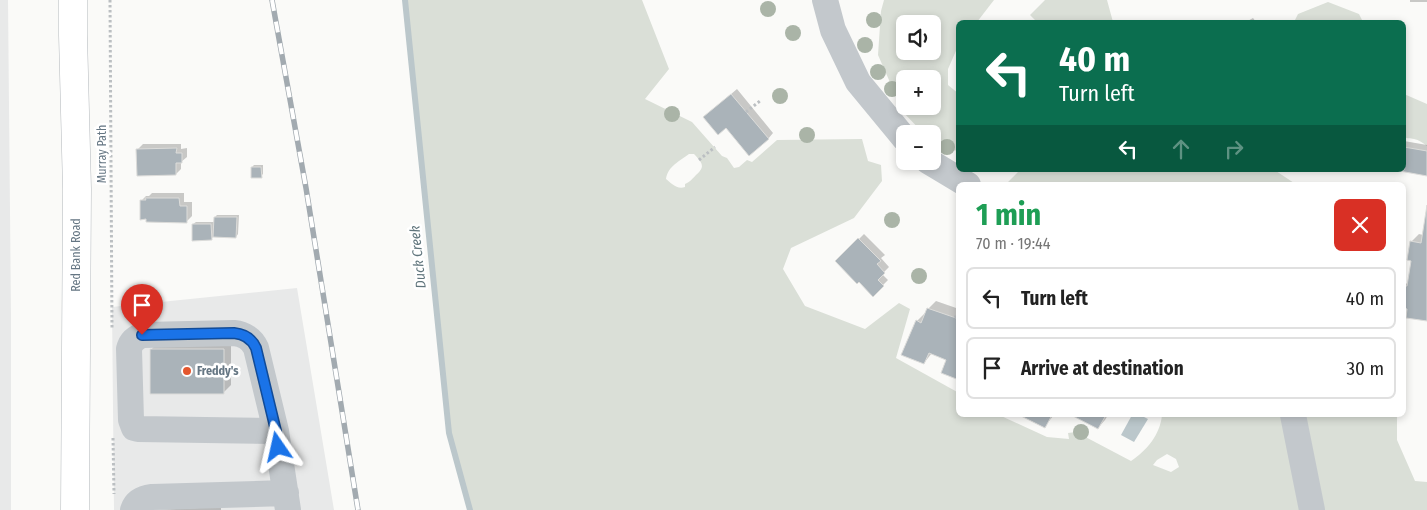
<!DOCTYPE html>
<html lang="en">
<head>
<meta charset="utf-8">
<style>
	:root { --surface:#fff; --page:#f2f2f2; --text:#222; --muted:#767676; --line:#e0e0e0 }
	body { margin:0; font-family:"Fira Sans Condensed",sans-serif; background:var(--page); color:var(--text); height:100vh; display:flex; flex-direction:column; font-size:19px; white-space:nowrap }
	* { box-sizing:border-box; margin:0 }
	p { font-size:16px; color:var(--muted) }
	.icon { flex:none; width:28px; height:28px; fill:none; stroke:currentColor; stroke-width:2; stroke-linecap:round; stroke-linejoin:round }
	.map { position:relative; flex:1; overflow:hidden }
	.side { position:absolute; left:956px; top:182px; width:450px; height:235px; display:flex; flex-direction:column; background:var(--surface); border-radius:8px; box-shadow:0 2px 8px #0003 }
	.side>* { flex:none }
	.guide { position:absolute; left:956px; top:20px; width:450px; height:152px; border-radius:8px; box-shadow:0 2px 8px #0003; background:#0b6e4f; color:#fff; overflow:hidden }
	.fabs { position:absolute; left:896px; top:15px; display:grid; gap:10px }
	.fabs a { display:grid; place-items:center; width:45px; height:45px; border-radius:8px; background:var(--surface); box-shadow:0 2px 8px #0003; font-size:25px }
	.pin { position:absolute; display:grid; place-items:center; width:42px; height:42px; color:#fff; margin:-51px -21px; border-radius:50% 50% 50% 0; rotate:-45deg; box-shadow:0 0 5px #0007 }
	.pin .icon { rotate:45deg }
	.me { position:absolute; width:55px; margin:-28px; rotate:349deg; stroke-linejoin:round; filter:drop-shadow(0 0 4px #0008) }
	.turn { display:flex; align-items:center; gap:18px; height:105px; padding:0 20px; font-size:22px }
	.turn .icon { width:65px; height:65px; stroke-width:2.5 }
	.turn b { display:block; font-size:35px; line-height:42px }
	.lanes { display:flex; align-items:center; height:48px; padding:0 20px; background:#0003; justify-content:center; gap:25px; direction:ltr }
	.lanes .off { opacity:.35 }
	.round { display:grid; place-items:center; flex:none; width:52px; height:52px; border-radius:8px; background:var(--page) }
	.headline { display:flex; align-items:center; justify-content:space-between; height:85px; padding:0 20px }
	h1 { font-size:30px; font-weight:700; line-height:38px; color:#1e9e55 }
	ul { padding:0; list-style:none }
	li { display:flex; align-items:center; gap:15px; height:62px; margin:0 10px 8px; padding:0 10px; border:2px solid var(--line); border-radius:8px }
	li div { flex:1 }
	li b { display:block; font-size:19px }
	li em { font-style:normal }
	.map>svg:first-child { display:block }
	.built { fill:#e8e9e9 }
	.green { fill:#dadfd7; fill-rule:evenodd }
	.water { fill:#bbc7cb }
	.shadow { fill:#0003 }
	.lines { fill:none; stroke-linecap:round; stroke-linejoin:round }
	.stream { stroke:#bbc7cb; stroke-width:6 }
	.building { fill:#aab3b9; stroke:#dcdcda }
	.highway-casing { stroke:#b4b9bd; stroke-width:29 }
	.path { stroke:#bbbfc2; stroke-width:3; stroke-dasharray:2.5 2.5; stroke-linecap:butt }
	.minor { stroke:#c3c8cc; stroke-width:26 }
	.highway { stroke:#fff; stroke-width:28 }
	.rail-casing { stroke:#a2aab0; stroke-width:5.5 }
	.rail { stroke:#fff; stroke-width:4; stroke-dasharray:11; stroke-linecap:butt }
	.tree { fill:#aab4a7 }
	.route-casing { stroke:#114b97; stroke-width:12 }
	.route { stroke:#1a73e8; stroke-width:9 }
	.poi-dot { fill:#e4572e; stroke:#fff; stroke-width:2 }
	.labels { text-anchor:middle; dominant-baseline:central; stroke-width:5; stroke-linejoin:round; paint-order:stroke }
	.street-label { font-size:12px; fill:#657683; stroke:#fff }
	.poi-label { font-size:12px; font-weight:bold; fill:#657683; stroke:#fff; text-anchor:start }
	.water-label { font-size:14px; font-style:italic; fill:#60757c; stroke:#fff }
</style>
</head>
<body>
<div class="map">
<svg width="1427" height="510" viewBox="0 0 1427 510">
	<rect width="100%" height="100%" fill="#fafaf8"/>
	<path class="built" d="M 0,0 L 8,0 L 11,316 L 11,510 L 0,510 Z
		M 297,288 L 334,510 L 114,510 L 112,307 Z"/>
	<path class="green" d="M 405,0 L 642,0 L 669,69 L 645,99 L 692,122 L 722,156 L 727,158 L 734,168 L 739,167 L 747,160 L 752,162 L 777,140 L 862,139 L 868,161 L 881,165 L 882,181 L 854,218 L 791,248 L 783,269 L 805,306 L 865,329 L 899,303 L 910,309 L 896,358 L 959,393 L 959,415 L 999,415 L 1047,437 L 1069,439 L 1068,433 L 1076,432 L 1131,461 C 1147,450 1160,435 1162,415 L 1397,415 L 1397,440 L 1415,481 L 1427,482 L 1427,510 L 470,510 L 449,433 ZM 689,154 L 694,154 C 702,163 706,166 696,175 C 692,179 691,181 685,184 L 685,187 C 677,190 671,183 666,179 C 668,166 680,161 689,154 ZM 1167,454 L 1176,459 L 1179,467 L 1171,472 L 1153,465 L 1157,460 Z
		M 884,0 L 994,0 L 977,22 L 959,22 L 959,44 L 948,69 L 948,85 L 959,94 L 959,150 L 958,150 L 940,153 L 933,143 L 932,134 L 924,134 L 903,112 L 878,55 L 881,11 ZM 905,24 L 932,24 L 932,51 L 905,51 ZM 905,79 L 932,79 L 932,106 L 905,106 Z
		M 1045,0 L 1107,0 L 1113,22 L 1037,22 L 1030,15 Z
		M 1328,2 L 1359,14 L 1363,22 L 1294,22 L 1298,14 Z
		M 1404,94 L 1427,104 L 1427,146 C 1423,143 1419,140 1414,139 C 1410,138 1408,139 1404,137 Z
		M 1020,170 L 1278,170 L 1276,171 L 1297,185 L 1013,185 L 1007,183 Z"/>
	<path class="water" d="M 1132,415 L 1140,415 L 1148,419 L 1134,442 L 1121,435 Z"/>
	<path class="shadow" d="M 1410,0 L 1427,0 L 1427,2 L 1410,2 Z
		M 1253,18 L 1256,22 L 1246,22 Z
		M 737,89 L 773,133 L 768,139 L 710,112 Z
		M 1404,141 L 1427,145 L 1427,175 L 1401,170 L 1404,170 Z
		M 143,144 L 181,144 L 181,149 L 187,148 L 187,157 L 181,162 L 181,169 L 176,174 L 138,149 Z
		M 254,165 L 263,165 L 263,174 L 261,176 L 252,167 Z
		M 152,193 L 184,193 L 184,202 L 192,202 L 192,216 L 187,221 L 141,201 L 146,196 L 149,196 Z
		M 1427,213 L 1427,320 L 1408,308 L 1404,307 L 1404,286 L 1409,281 L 1412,260 L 1411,242 L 1419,234 L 1423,235 Z
		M 217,215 L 239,215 L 238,234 L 236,237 L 213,237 L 211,239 L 193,224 L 196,222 L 215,222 L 215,217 Z
		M 864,234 L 885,255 L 881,258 L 889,267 L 882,274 L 888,280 L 873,295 L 837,261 Z
		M 936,301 L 959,309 L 959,378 L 948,359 L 932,353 L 924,363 L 917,321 L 925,313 L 926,314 L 928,309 Z
		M 158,342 L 231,342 L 231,385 L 223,393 L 151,350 Z
		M 1022,415 L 1054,415 L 1044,427 Z
		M 1073,415 L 1108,415 L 1105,420 L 1098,428 Z
		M 221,507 L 221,510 L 154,510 Z"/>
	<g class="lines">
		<path class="stream" d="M 405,0 L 449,433 L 470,510"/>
	</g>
	<path class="building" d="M 731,94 L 769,139 L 749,156 L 726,128 L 718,135 L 703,117 Z
		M 1404,147 L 1427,151 L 1427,176 L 1394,170 L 1404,170 Z
		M 177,148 L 176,153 L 182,153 L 182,163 L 176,163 L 176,175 L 137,176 L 136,149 Z
		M 251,167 L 261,167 L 262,178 L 251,178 Z
		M 145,198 L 179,198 L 180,206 L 187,206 L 187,223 L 146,222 L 146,219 L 140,220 L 140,200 L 146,200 Z
		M 1427,205 L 1427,321 L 1406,318 L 1407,309 L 1404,308 L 1404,286 L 1407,286 L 1411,261 L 1407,260 L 1410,241 L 1421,243 Z
		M 214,217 L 237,217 L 236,238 L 213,237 Z
		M 192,224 L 211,224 L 212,240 L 192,241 Z
		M 858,238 L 881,261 L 877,264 L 885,273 L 878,280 L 884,286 L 873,297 L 859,282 L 857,284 L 835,261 Z
		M 927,308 L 959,319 L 959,380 L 941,373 L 946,360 L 929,353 L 924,364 L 901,355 L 916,320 L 921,323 Z
		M 150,349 L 224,349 L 224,394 L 150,394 Z
		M 1019,415 L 1052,415 L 1045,428 Z
		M 1071,415 L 1106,415 L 1098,429 Z"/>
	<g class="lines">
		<g class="highway-casing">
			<path id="highway" d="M 73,0 L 73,35 L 77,189 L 75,510"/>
		</g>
		<path class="path" d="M 110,0 L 112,329
			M 746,112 L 760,101
			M 699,160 L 715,147
			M 955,318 L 959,310
			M 113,438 L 114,494"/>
		<path class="minor" d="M 825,0 L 833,30 L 858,82 L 905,139
			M 928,161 L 968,185
			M 1293,415 L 1312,510
			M 276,431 L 138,429 L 134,428 L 131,420 L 129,349 C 131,341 136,337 144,335 L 234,333 C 244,334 252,339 256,348 L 276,431 L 288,510
			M 133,510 C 136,501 144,498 152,497 L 286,493"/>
		<use href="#highway" class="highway"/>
		<g class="rail-casing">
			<path id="rail" d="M 272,0 L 306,188 L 358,510"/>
		</g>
		<use href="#rail" class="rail"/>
	</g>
	<g class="tree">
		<circle cx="768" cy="9" r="8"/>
		<circle cx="874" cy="20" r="8"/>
		<circle cx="793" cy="33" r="8"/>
		<circle cx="865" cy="45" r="8"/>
		<circle cx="878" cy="72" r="8"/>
		<circle cx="892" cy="89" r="8"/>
		<circle cx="780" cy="96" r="8"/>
		<circle cx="672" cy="114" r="8"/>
		<circle cx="807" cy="135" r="8"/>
		<circle cx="947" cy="147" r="8"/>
		<circle cx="892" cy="220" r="8"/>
		<circle cx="919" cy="276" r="8"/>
		<circle cx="1081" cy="432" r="8"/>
	</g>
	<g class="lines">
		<g class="route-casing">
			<path id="route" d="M 142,335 L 234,333 C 244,334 252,339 256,348 L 276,431 L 278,447"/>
		</g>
		<use href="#route" class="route"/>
	</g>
	<circle class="poi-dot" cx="187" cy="371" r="5"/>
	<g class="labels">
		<g class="street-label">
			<text transform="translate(102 154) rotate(-90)">Murray Path</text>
			<text transform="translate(76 255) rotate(-90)">Red Bank Road</text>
		</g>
		<g class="poi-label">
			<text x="197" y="371">Freddy's</text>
		</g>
		<g class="water-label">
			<text transform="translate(418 257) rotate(-96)">Duck Creek</text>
		</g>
	</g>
</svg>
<div class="fabs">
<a><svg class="icon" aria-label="sound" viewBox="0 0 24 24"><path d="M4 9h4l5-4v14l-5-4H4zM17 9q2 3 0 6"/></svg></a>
<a>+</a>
<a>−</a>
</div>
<div class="pin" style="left:142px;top:335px;background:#d93025"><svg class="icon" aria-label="arrive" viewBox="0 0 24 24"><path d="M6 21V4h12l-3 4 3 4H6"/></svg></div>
<svg class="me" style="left:278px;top:447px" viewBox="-20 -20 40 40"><path d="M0-17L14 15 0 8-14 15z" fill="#1a73e8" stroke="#fff" stroke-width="4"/></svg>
<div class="guide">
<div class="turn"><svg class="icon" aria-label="left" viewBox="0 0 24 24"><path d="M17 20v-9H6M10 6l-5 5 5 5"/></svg><div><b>40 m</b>Turn left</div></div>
<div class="lanes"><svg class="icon" aria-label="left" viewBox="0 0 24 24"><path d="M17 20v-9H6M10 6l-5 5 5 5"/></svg><svg class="icon off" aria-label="ahead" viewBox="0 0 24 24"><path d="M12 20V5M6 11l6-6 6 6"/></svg><svg class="icon off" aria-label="right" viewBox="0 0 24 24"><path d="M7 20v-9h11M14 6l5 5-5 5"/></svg></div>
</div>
<section class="side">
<div class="headline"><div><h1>1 min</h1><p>70 m · 19:44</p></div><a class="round" style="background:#d93025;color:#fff"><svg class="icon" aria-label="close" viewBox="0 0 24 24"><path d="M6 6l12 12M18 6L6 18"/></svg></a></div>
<ul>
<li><svg class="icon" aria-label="left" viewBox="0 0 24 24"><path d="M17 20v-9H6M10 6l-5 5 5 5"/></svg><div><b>Turn left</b></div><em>40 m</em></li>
<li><svg class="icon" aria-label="arrive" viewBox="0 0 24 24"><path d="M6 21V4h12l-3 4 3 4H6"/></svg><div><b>Arrive at destination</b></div><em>30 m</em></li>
</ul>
</section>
</div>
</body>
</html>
